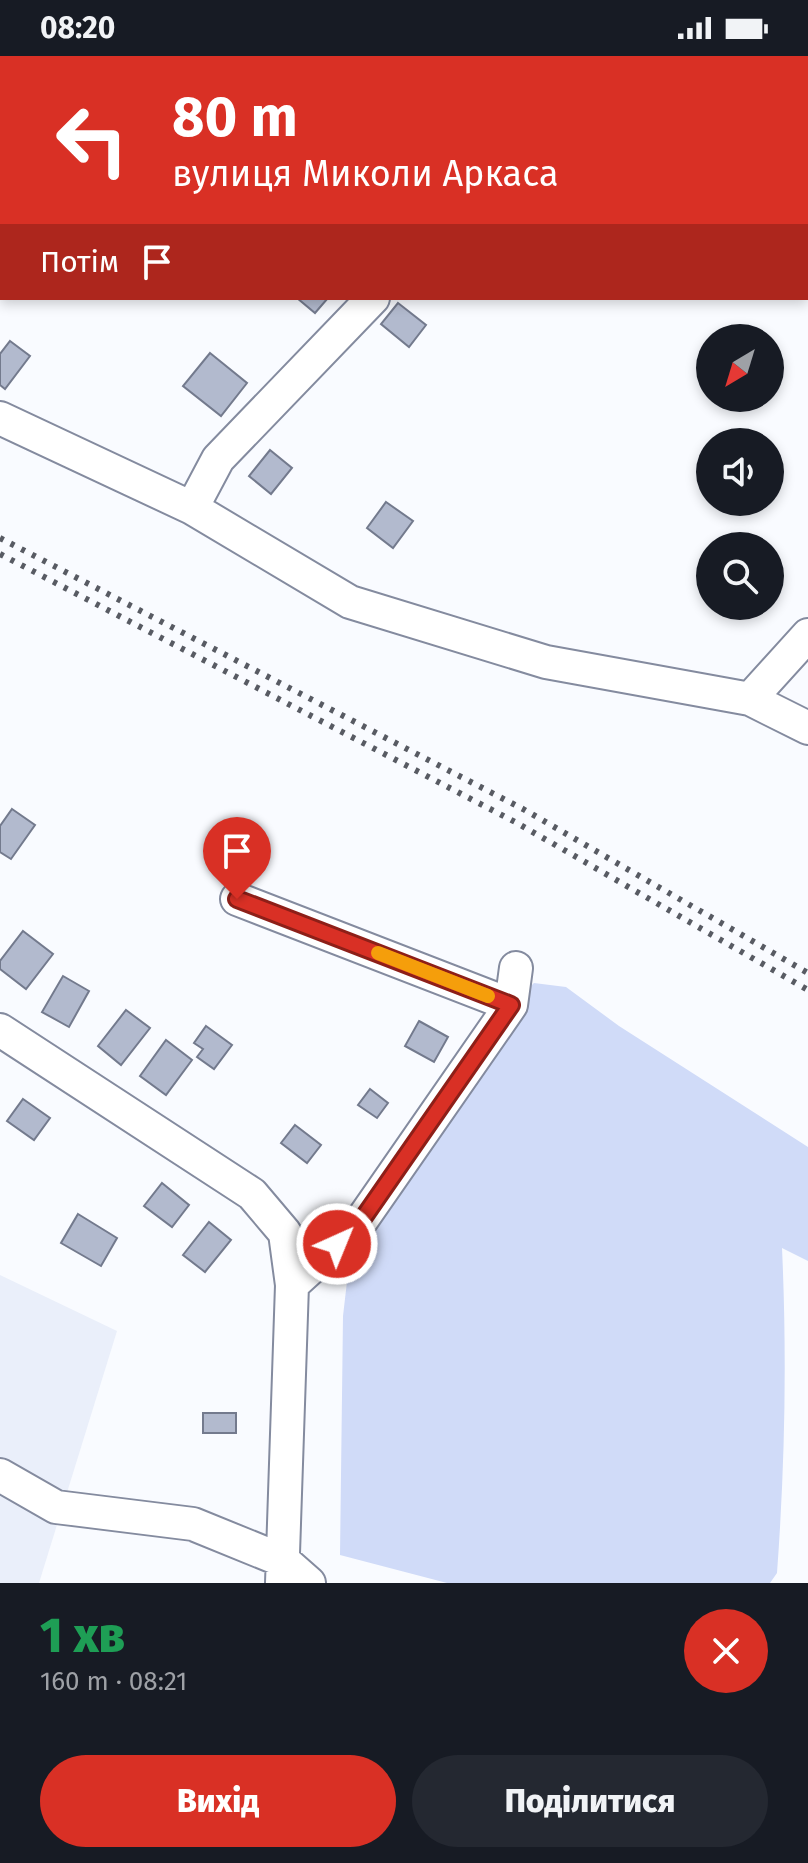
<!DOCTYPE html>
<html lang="uk">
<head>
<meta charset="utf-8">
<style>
	:root { --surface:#171b24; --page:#242831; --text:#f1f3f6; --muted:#9ea1a6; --accent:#d93025 }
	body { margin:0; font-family:"Fira Sans",sans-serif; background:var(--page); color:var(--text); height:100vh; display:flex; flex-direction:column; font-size:30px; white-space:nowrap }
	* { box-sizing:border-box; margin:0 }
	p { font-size:26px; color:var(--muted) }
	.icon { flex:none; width:44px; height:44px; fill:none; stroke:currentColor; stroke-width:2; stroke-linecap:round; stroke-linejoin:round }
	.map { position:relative; height:1527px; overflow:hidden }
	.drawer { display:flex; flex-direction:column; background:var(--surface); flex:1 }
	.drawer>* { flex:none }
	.guide { position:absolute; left:0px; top:0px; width:808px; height:244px; box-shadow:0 4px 12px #0003; background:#d93025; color:#fff; overflow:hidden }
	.needle { width:52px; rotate:218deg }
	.tools { position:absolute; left:696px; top:268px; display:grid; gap:16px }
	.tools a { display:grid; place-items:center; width:88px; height:88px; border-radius:50%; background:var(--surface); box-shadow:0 4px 12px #0003; font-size:40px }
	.pin { position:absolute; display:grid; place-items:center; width:68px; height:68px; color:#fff; margin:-82px -34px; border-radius:50% 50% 50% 0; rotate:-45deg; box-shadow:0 0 8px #0007 }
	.pin .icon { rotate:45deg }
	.me { position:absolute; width:88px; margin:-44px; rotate:44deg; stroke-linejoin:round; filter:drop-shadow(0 0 6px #0008) }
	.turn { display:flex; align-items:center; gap:28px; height:168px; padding:0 40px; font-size:36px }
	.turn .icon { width:104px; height:104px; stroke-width:2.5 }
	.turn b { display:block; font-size:56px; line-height:68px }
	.then { display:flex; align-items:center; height:76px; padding:0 40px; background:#0003; gap:16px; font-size:30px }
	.round { display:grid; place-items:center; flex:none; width:84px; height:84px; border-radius:42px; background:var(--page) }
	.headline { display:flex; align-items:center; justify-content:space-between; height:136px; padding:0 40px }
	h1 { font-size:48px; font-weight:800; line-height:60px; color:#1e9e55 }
	.primary-button { display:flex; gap:16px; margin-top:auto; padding:16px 40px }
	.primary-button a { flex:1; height:92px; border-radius:48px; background:var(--accent); color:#fff; font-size:32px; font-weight:800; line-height:92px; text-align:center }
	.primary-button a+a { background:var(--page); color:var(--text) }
	.status { display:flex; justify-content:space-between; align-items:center; height:56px; padding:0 40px; background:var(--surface); direction:ltr }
	.status svg { height:22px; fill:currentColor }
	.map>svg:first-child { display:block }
	.built { fill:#eaeffa }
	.green { fill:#d0dbf8 }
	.building { fill:#b2bace; stroke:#737a8d; stroke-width:2 }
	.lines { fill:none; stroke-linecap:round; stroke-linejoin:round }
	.minor-casing { stroke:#848b9f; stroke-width:36 }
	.minor { stroke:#fff; stroke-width:32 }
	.rail { stroke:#585b63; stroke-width:6; stroke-dasharray:4 8; stroke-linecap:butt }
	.route-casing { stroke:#8d1f18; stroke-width:20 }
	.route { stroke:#d93025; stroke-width:14 }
	.slow { stroke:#f59e0b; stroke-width:14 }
</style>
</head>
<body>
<div class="status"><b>08:20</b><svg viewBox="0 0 49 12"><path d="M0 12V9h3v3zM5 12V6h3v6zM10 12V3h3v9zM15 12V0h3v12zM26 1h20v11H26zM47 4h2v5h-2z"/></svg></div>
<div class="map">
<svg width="808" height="1527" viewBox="0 0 808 1527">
	<rect width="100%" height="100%" fill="#f9fbff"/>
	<path class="built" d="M 0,1219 L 117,1275 L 39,1527 L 0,1527 Z"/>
	<path class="green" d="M 534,927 L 566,931 L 619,970 L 808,1091 L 808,1205 L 782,1192 C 787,1301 785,1408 777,1517 L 770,1527 L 447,1527 L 340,1499 L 343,1260 L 348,1217 L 359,1168 L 511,949 Z"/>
	<path class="building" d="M 297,242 L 328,242 L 315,257 Z
		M 398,247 L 426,269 L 409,291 L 381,268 Z
		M 10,285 L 30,300 L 5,333 L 0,329 L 0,298 Z
		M 210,297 L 247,327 L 221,360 L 183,330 Z
		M 270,394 L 292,412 L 271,438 L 249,420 Z
		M 386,446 L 413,465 L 393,492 L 367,472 Z
		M 12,753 L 35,769 L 11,803 L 0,796 L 0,770 Z
		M 23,875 L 53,898 L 26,933 L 0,913 L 0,905 Z
		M 63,920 L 89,935 L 69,971 L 42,956 Z
		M 126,954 L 150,972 L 121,1009 L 98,990 Z
		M 419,965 L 448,981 L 434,1006 L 405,990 Z
		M 206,970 L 232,989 L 214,1013 L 197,1001 L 203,993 L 194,987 Z
		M 166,984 L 192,1004 L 166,1039 L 140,1020 Z
		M 370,1033 L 388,1047 L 377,1062 L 358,1049 Z
		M 23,1043 L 50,1062 L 34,1084 L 7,1065 Z
		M 295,1069 L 321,1089 L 307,1107 L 281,1087 Z
		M 162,1127 L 189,1149 L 172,1171 L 144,1150 Z
		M 78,1158 L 117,1182 L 101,1210 L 61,1187 Z
		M 209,1166 L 231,1184 L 205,1216 L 183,1199 Z
		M 203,1357 L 236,1357 L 236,1377 L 203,1377 Z"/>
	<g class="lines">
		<g class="minor-casing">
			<path id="minor" d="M 111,0 L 113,2
				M 431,0 L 433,2
				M 594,2 L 596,0
				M 0,362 L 192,452 L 350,546 L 546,606 L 750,643 L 808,672
				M 192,452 L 218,403 L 373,242
				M 750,643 L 808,579
				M 237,843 L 511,949
				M 0,974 L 252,1138 L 285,1177 L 292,1229 L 282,1527
				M 292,1229 L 359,1168 L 511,949 L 516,912
				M 0,1419 L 56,1451 L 193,1468 L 284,1505 L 309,1527"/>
		</g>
		<use href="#minor" class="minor"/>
		<path class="rail" d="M 0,482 L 523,753 L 808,917
			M 0,498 L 517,767 L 808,934"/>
	</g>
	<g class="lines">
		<g class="route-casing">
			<path id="route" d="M 237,843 L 511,949 L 359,1168 L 337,1188"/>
		</g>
		<use href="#route" class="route"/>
		<path class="slow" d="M 378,897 L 488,940"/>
	</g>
</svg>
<div class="tools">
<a><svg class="needle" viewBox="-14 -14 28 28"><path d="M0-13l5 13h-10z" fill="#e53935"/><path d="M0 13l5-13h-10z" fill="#9ea1a6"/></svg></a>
<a><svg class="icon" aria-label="sound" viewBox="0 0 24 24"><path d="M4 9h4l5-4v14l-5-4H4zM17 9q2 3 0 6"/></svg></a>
<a><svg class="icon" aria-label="search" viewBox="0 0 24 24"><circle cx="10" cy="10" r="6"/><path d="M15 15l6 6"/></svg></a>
</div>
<div class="pin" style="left:237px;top:843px;background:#d93025"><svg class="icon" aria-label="arrive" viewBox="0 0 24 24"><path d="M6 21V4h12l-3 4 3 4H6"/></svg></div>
<svg class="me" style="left:337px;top:1188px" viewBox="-20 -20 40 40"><circle r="17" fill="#d93025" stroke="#fff" stroke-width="3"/><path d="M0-11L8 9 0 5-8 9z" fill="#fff"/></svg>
<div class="guide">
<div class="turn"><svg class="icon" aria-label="left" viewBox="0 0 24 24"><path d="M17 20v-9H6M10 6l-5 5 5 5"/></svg><div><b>80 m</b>вулиця Миколи Аркаса</div></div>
<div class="then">Потім<svg class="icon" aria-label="arrive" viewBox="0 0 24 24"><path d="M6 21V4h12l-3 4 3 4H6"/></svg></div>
</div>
</div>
<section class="drawer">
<div class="headline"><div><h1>1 хв</h1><p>160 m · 08:21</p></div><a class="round" style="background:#d93025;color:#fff"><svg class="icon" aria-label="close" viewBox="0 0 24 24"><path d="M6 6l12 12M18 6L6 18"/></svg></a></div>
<div class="primary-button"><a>Вихід</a><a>Поділитися</a></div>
</section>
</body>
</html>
